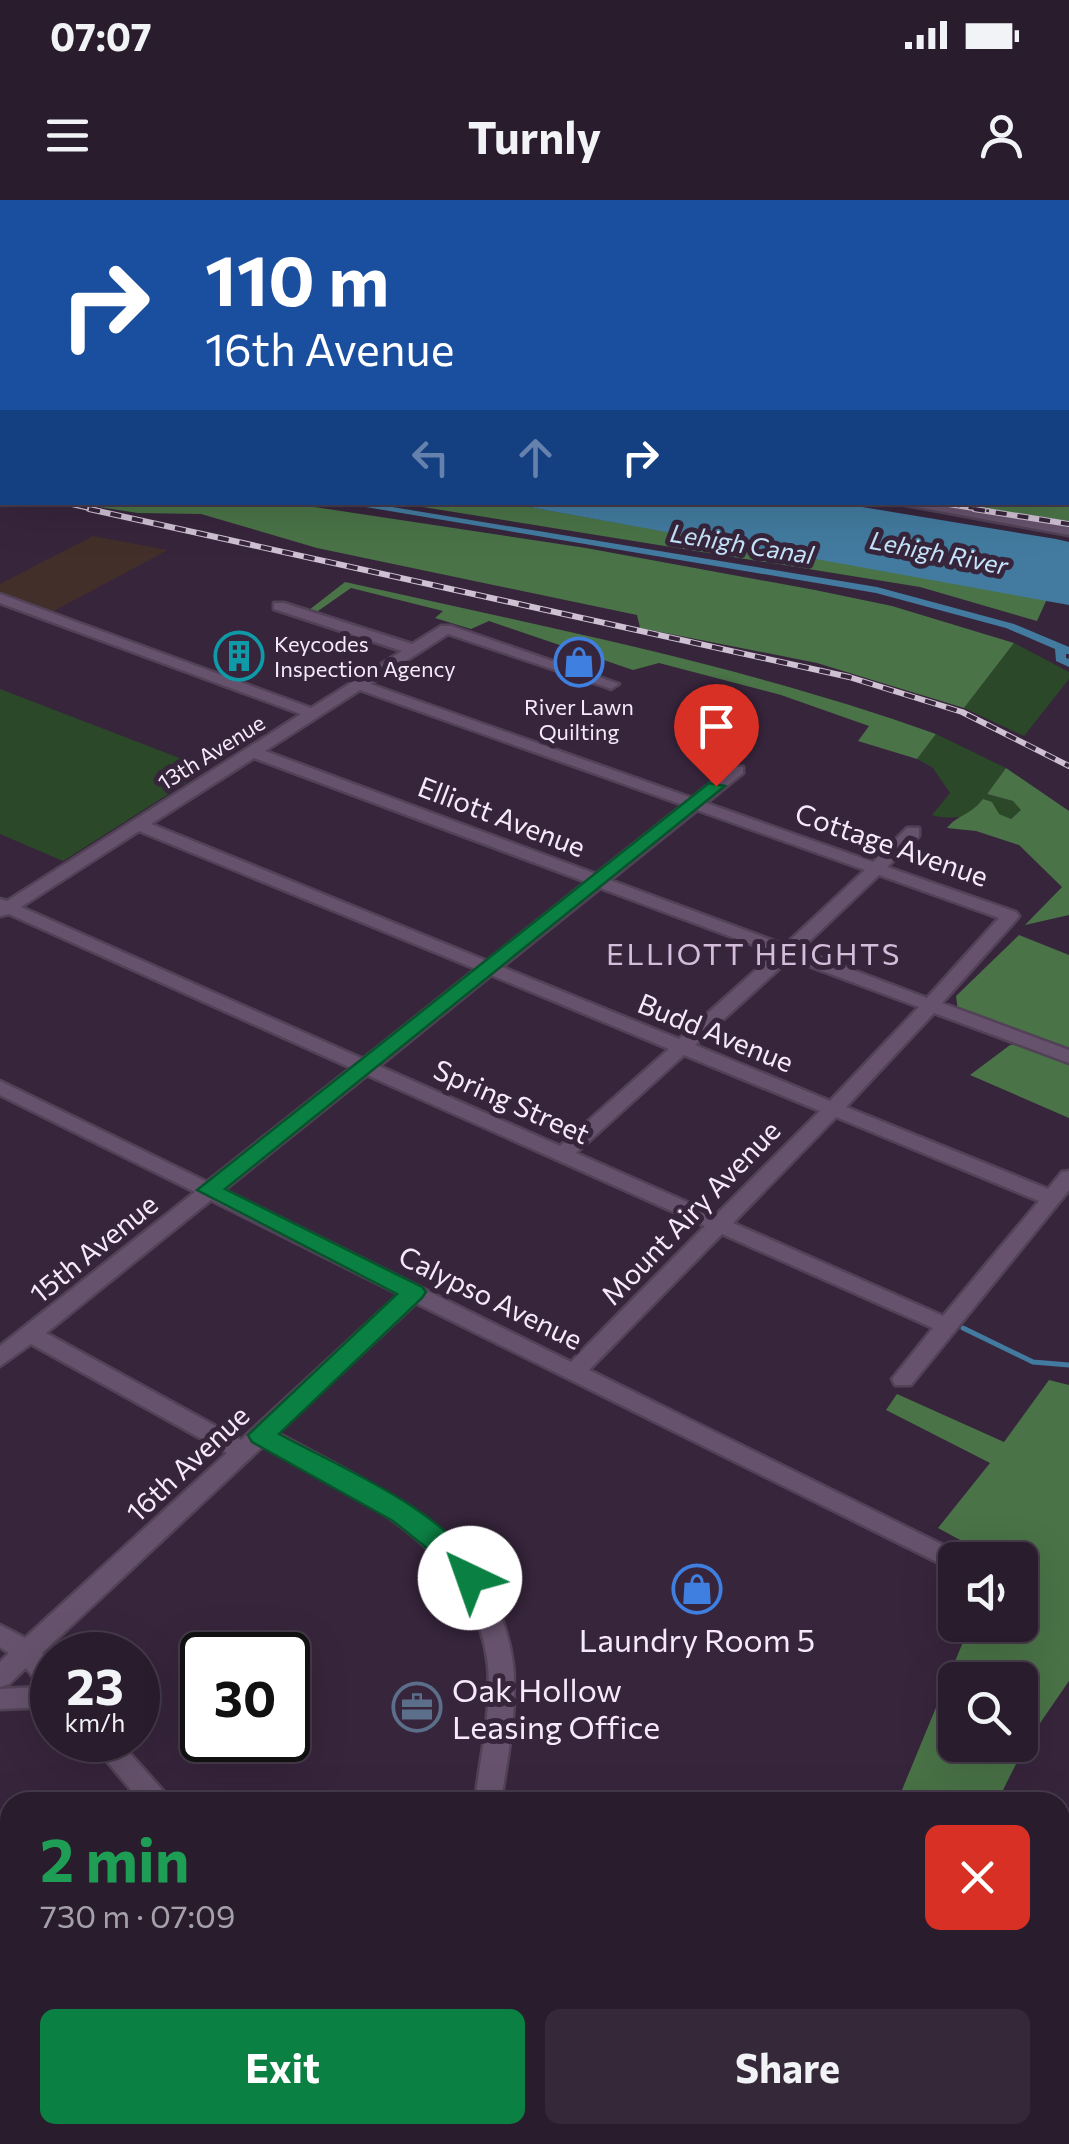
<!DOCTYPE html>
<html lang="en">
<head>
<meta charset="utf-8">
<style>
	:root { --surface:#291c2d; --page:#352939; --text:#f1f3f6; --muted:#a5a1aa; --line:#453a49; --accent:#0b8043 }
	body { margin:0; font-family:Commissioner,sans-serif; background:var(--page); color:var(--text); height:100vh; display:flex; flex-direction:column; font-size:38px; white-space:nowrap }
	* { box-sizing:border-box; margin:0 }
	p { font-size:32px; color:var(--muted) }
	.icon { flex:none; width:55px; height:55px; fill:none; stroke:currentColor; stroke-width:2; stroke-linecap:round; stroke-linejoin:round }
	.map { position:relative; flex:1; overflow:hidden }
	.panel { position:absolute; left:0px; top:1592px; width:1070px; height:352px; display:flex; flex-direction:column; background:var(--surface); border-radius:30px 30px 0 0; box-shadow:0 10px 40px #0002,0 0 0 2px var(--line) }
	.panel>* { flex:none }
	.hud { position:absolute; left:0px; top:0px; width:1070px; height:305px; box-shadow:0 10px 40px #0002,0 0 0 2px var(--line); background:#1a4fa0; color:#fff; overflow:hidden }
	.controls { position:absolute; left:938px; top:1342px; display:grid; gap:20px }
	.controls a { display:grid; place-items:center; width:100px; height:100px; border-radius:15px; background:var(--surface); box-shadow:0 10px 40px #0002,0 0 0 2px var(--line); font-size:50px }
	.speed { position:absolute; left:30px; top:1432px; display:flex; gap:20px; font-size:50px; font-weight:700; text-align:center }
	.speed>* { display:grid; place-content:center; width:130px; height:130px; border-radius:50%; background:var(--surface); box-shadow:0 10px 40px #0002,0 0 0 2px var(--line); line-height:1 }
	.speed small { font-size:25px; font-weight:400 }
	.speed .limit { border:5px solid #111; border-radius:15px; background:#fff; color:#111 }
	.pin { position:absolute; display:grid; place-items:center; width:85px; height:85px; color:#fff; margin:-102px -42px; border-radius:50% 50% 50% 0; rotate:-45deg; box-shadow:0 0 10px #0007 }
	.pin .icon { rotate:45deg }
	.me { position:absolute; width:110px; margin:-55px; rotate:318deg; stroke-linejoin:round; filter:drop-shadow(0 0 8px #0008) }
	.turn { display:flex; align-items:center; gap:35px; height:210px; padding:0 40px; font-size:45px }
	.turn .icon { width:130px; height:130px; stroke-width:2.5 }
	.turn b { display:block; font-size:70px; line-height:85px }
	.lanes { display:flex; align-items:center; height:95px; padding:0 40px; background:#0003; justify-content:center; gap:50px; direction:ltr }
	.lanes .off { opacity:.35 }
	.round { display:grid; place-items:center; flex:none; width:105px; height:105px; border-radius:15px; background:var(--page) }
	.headline { display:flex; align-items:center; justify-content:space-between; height:170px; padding:0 40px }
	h1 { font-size:60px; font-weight:700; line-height:75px; color:#1e9e55 }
	.button { display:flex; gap:20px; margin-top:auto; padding:20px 40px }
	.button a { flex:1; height:115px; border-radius:15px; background:var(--accent); color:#fff; font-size:40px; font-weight:700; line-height:115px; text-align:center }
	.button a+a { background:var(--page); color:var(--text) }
	.status { display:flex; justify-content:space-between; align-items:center; height:70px; padding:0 50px; background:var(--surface); direction:ltr }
	.status svg { height:28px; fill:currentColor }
	header { display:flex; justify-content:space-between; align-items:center; height:130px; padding:0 40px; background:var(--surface); font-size:45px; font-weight:700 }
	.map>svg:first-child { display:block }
	.industrial { fill:#422f2a }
	.green { fill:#2b4829 }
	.forest { fill:#4a7347; fill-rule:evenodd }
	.water { fill:#427b9f }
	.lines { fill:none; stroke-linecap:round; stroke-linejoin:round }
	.stream { stroke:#427b9f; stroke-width:5 }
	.canal { fill:#427b9f; fill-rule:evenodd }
	.minor-casing { stroke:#524257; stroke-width:5 }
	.minor { fill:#66526c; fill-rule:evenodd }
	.rail-far1-casing { stroke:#cec1d2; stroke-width:5 }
	.rail-casing { stroke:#cec1d2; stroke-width:6 }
	.rail-far1 { stroke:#37253c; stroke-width:2.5; stroke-dasharray:9; stroke-linecap:butt }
	.rail { stroke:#37253c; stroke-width:4; stroke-dasharray:11; stroke-linecap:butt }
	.route { fill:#0b8043; stroke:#07532c; stroke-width:2.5 }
	.labels { text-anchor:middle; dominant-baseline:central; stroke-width:10; stroke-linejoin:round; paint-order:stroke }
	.far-poi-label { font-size:22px; fill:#f6eafa; stroke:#37253c; text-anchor:start }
	.far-street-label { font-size:22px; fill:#f6eafa; stroke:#37253c }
	.far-water-label { font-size:25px; font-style:italic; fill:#c4e4fa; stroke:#37253c }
	.street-label { font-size:28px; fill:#f6eafa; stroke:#37253c }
	.neighbourhood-label { font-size:30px; letter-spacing:2.5px; fill:#d3bddb; stroke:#37253c }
	.near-poi-label { font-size:32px; fill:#f6eafa; stroke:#37253c }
</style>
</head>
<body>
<div class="status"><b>07:07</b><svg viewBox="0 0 49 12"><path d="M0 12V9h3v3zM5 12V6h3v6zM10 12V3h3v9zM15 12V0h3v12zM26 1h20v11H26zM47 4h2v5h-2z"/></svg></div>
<header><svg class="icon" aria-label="menu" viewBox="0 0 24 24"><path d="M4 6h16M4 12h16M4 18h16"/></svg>Turnly<svg class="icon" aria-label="person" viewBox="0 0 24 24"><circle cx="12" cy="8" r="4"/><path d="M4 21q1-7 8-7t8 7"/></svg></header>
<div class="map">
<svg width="1069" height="1944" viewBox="0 0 1069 1944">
	<rect width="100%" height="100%" fill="#37253c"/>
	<path class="industrial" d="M 93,336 L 168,350 L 52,412 L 0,393 L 0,384 Z"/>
	<path class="green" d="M 1014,443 L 1069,472 L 1069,479 L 1024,536 L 964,508 Z
		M 0,489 L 208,569 L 63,661 L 0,634 Z
		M 936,534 L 1006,568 L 987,594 L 1013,601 L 1022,610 L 1011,619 C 984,608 959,623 932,615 L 950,593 L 933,568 L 917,559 Z"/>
	<path class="forest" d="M 445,0 L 1069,0 L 1069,321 L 947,303 L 1068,302 L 1068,2 Z
		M 73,303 L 288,303 L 586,348 L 815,390 L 892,406 L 1014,443 L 964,508 L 817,463 L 640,428 L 637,415 L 317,348 L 201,314 L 138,313 Z
		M 398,303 L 507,303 L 1047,399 L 1037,421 L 920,387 Z
		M 345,382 C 544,427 744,465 936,534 L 917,559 L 858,541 L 869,526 L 781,495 L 659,463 L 633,470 L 489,421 L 471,429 L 435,418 L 443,411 L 351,388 L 318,411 L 309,410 Z
		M 1006,568 L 1069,611 L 1069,715 L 1025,725 L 1062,687 L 1019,645 L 976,631 L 947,628 C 957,615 971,615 983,599 L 992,602 L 999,614 L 1011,619 L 1021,610 L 1013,601 L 987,594 Z
		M 1019,735 L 1069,755 L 1069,855 L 958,811 L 956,796 Z
		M 1018,844 L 1069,863 L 1069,918 L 970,875 L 1010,845 Z
		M 1049,1180 L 1069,1185 L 1069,1481 L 1027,1542 L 997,1602 L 897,1602 L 970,1425 L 1020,1425 L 1020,1360 L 997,1360 L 938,1328 L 990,1263 L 886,1210 L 897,1194 L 1004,1242 ZM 955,1480 L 1020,1480 L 1020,1545 L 955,1545 Z
		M 1060,1792 L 1069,1799 L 1069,1944 L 619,1944 L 611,1935 L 1060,1935 Z"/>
	<path class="water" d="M 507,303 L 838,303 L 1056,339 L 1069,342 L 1069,405 Z"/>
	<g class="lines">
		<path class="stream" d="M 963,1128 L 1033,1162 L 1069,1165"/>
		<path class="canal" d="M 0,247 L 2,247 L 2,253 L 0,253 Z
			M 336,302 L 362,302 L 877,387 L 1014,424 L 1069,447 L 1069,454 L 1066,454 L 1066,458 L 1069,459 L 1069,467 L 1056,461 L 1055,449 L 1006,428 L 876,393 Z"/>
		<g class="minor-casing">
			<path id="minor" d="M 0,131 L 2,131 L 2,138 L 0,138 Z
				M 890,302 L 923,302 L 1069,327 L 1069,335 Z
				M 0,394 L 311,508 L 402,451 L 274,409 L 274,403 L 284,403 L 412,444 L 441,426 L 451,426 L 619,484 L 611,489 L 606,487 L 448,434 L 370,484 L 692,598 L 731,567 L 743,567 L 743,573 L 706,603 L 873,662 L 907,628 L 919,628 L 919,636 L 887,667 L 1016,712 L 1019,716 L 1016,720 L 942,803 L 1069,850 L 1069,863 L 934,813 L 846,907 L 1048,989 L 1062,972 L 1069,971 L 1069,990 L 911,1185 L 895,1185 L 892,1179 L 933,1128 L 722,1034 L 589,1170 L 963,1355 L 966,1360 L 955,1360 L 955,1371 L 416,1103 L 277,1233 C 376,1286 498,1339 513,1465 C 518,1509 507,1558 501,1602 L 475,1602 C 480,1558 492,1510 488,1465 C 475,1346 356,1296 263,1246 L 42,1453 L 52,1465 L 52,1507 L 0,1509 L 0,1489 L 41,1487 L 26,1468 L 9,1484 L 0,1487 L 0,1462 L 9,1453 L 0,1447 L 0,1425 L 25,1438 L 227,1253 L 31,1144 L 0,1166 L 0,1146 L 195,992 L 0,895 L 0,881 L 207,982 L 351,868 L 9,714 L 0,716 L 0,699 L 7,701 L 301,514 L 0,403 ZM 360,490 L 683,605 L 596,674 L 265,551 ZM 254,558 L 586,682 L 487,761 L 151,624 ZM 697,610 L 865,670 L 785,745 L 610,680 ZM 139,631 L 476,769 L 363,859 L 21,707 ZM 879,675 L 999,718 L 927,798 L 800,750 ZM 600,688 L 775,753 L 679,839 L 502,767 ZM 790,759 L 919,807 L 830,901 L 695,845 ZM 491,775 L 669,849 L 560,946 L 379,866 ZM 684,855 L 820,911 L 716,1015 L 576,953 ZM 367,875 L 705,1026 L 571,1162 L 224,990 ZM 836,917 L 1039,1001 L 943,1116 L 733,1023 ZM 211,1000 L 399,1094 L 241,1240 L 46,1133 Z
				M 89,1540 L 118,1540 L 166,1594 L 170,1602 L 141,1602 Z
				M 405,1935 L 435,1935 L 437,1944 L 407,1944 Z"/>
		</g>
		<use href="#minor" class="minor"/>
		<g class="rail-far1-casing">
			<path id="rail-far1" d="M 61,302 L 100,311
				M 933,302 L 989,311"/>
		</g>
		<g class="rail-casing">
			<path id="rail" d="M 89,309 L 849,477 L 962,512 L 1069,566
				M 974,309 L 1069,324"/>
		</g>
		<use href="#rail-far1" class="rail-far1"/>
		<use href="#rail" class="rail"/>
	</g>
	<path class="route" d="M 709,583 L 725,586 L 225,989 L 422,1087 L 426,1092 L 422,1098 L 279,1234 C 343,1269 449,1311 484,1378 L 470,1388 L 461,1385 L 438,1357 L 393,1321 L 252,1242 L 248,1235 L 397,1094 L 197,990 Z"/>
	<defs>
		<g id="building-ring" transform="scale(2.5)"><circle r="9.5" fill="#37253c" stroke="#0f9aa8" stroke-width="1.5"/><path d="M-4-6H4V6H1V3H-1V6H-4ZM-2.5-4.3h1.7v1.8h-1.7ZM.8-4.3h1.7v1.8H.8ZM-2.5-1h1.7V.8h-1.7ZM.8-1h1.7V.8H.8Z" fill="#0f9aa8"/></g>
		<g id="shop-ring" transform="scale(2.5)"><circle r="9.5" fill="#37253c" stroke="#3f7fe0" stroke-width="1.5"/><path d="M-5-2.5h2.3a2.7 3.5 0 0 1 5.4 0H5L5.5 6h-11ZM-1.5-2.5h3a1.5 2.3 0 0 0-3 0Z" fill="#3f7fe0"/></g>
		<g id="office-ring" transform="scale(2.5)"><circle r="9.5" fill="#37253c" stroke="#5c6f8a" stroke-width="1.5"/><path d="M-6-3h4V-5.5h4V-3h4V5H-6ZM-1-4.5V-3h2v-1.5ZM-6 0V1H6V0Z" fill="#5c6f8a"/></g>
	</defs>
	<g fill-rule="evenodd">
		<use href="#building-ring" x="239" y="456"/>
		<use href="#shop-ring" x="579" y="462"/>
		<use href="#shop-ring" x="697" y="1389"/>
		<use href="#office-ring" x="417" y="1507"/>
	</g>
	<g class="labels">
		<g class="far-poi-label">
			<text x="274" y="443">Keycodes<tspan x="274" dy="25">Inspection Agency</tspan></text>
			<text x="579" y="506" text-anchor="middle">River Lawn<tspan x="579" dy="25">Quilting</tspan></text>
		</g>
		<g class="far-street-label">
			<text transform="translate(211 552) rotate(-32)">13th Avenue</text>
		</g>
		<g class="far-water-label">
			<text transform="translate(742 343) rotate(9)">Lehigh Canal</text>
			<text transform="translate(939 352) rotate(11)">Lehigh River</text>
		</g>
		<g class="street-label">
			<text transform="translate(502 616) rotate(21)">Elliott Avenue</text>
			<text transform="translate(892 644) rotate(19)">Cottage Avenue</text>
			<text transform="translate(716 832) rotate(22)">Budd Avenue</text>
			<text transform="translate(512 901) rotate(24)">Spring Street</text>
			<text transform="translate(690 1012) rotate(-46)">Mount Airy Avenue</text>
			<text transform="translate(93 1048) rotate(-39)">15th Avenue</text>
			<text transform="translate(491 1097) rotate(26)">Calypso Avenue</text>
			<text transform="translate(187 1263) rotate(-43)">16th Avenue</text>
		</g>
		<g class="neighbourhood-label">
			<text x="754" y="752">ELLIOTT HEIGHTS</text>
		</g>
		<g class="near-poi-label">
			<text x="697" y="1439">Laundry Room 5</text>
			<text x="452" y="1489" text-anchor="start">Oak Hollow<tspan x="452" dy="37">Leasing Office</tspan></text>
		</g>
	</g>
</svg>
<div class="controls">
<a><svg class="icon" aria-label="sound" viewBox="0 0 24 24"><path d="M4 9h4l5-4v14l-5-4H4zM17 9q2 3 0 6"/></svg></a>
<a><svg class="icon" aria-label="search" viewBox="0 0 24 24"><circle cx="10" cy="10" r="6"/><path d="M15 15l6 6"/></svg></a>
</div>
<div class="speed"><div>23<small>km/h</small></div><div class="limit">30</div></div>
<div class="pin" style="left:716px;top:586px;background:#d93025"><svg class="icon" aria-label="arrive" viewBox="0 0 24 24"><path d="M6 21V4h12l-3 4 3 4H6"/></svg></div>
<svg class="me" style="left:470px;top:1378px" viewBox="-20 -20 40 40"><circle r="19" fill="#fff"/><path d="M0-13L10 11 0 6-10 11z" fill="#0b8043"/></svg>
<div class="hud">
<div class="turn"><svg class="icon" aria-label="right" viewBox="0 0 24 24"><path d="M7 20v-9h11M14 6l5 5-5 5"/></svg><div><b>110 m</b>16th Avenue</div></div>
<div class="lanes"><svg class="icon off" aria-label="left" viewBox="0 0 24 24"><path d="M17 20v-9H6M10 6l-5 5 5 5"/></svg><svg class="icon off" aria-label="ahead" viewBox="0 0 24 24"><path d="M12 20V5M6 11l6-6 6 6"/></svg><svg class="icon" aria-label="right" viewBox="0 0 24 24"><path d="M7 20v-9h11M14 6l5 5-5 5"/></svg></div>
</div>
<section class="panel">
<div class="headline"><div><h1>2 min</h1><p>730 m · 07:09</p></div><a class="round" style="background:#d93025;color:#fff"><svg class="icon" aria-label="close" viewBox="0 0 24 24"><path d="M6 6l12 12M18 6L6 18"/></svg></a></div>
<div class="button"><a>Exit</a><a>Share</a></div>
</section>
</div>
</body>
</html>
